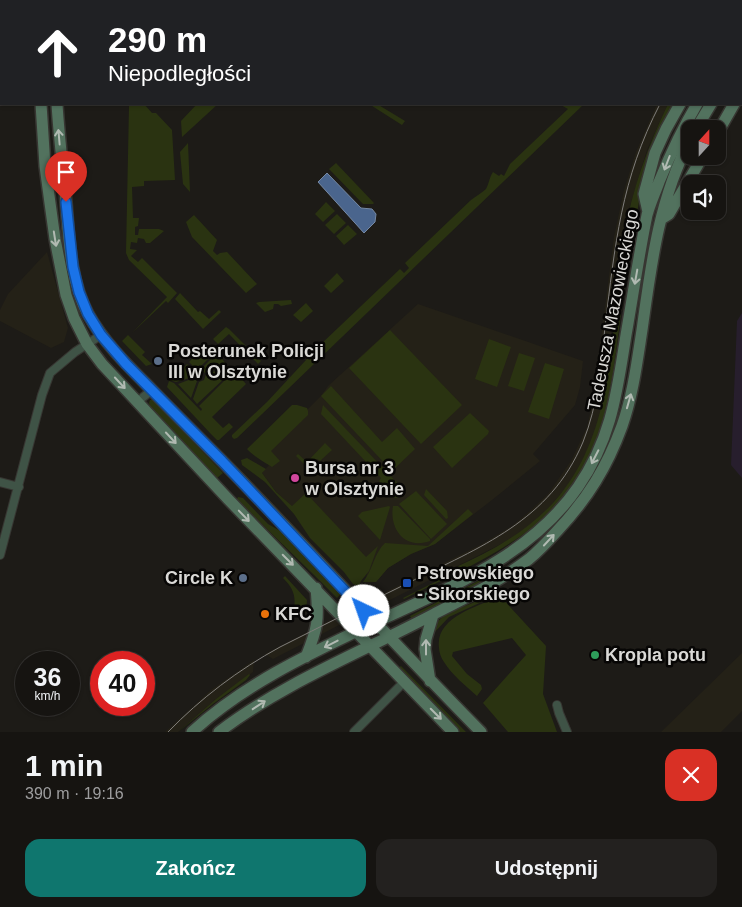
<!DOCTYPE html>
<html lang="pl">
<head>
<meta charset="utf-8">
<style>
	:root { --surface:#161411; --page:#23211f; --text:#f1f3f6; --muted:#9e9e9f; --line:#353331; --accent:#0f766e }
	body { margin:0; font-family:Helvetica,sans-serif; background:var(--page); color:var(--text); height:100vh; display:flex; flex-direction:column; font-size:19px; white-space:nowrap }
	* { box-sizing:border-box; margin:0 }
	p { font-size:16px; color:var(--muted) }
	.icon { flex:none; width:28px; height:28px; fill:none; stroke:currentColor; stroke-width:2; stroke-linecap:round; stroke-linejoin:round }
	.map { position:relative; height:732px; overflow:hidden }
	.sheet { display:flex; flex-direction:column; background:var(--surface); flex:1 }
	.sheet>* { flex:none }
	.top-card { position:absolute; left:0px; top:0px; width:742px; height:105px; box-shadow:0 1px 4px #0004,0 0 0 1px var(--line); background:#202124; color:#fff; overflow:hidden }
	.needle { width:32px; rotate:21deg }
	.fabs { position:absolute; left:681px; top:120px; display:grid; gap:10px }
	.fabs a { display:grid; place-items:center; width:45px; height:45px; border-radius:10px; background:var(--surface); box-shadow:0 1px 4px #0004,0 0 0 1px var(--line); font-size:25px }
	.speed { position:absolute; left:15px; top:651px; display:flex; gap:10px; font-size:25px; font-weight:700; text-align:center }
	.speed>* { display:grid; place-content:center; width:65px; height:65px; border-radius:50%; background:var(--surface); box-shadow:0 1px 4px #0004,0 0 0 1px var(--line); line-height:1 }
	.speed small { font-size:12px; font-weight:400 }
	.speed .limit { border:8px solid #d22; background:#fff; color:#111 }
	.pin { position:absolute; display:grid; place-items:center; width:42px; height:42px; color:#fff; margin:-51px -21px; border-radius:50% 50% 50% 0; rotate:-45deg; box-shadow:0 0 5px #0007 }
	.pin .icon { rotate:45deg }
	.me { position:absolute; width:55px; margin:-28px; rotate:318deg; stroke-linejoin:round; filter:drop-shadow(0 0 4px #0008) }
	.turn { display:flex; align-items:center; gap:18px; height:105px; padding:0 25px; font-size:22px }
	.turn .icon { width:65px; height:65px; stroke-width:2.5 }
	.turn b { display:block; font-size:35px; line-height:42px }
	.round { display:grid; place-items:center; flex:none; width:52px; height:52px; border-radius:15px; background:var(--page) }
	.head { display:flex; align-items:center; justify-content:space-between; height:85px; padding:0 25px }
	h1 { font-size:30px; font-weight:700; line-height:38px }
	.primary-button { display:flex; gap:10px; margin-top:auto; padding:10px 25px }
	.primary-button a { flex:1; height:58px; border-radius:15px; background:var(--accent); color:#fff; font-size:20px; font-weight:700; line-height:58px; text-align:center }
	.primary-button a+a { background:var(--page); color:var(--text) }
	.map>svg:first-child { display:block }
	.built { fill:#242117 }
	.medical { fill:#271e2d }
	.green { fill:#2a3311 }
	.water { fill:#4a658d; stroke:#7588a3 }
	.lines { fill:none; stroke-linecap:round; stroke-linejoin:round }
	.street-casing { stroke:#373632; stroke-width:10 }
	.secondary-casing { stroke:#373632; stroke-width:14 }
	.street { stroke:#3f5346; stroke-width:8 }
	.secondary { stroke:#52725e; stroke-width:11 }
	.tram { stroke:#807e7b; stroke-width:1 }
	.oneway { stroke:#b1bab2 }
	.route-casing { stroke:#114b97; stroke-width:12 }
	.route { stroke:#1a73e8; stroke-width:9 }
	.service-dot { fill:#5c6f8a; stroke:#070605; stroke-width:2 }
	.hotel-dot { fill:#d1479c; stroke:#070605; stroke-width:2 }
	.transit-dot { fill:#1a4fb4; stroke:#070605; stroke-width:2 }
	.food-dot { fill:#e8710a; stroke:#070605; stroke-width:2 }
	.leisure-dot { fill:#2e9e5b; stroke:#070605; stroke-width:2 }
	.labels { text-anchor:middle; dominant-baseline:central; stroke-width:5; stroke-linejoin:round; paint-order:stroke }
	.street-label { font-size:18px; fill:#dad9d6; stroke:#070605 }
	.poi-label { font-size:18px; font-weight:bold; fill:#dad9d6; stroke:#070605; text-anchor:start }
</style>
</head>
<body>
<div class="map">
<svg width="742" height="732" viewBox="0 0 742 732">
	<rect width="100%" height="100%" fill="#1d1b17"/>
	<path class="built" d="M 657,104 L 668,104 L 647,150 L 630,206 L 624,236 L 601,413 L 591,443 L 576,474 L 565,489 L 547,510 L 528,527 L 509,540 L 380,605 L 368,601 L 480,545 L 512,526 L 530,511 L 548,494 L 571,461 L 587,427 L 593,401 L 614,237 L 624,190 L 636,152 Z
		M 47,252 L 68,328 L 64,342 L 51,348 L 0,321 L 0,310 L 8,294 Z
		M 418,304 L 583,361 L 580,387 L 575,405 L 533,454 L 540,461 L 492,500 L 435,544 L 411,554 L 388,568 L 376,582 L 365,583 L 367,574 L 276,492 L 262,473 L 269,465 L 260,457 L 321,396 L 328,386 Z
		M 336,618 L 341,624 L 320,635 L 322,624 Z
		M 315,628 L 308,641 L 273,659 L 265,654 Z
		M 742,653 L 742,711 L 721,732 L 661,732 Z
		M 254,660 L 253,672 L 216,699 L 178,732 L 165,732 L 211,690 Z"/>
	<path class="medical" d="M 742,313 L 742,478 L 731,465 L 737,321 Z"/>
	<path class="green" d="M 132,104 L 144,104 L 152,113 L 156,113 L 172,130 L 175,180 L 144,181 L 144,186 L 132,187 L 133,218 L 139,218 L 138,226 L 135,227 L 135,235 L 138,235 L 139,229 L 159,229 L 164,231 L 150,243 L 146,243 L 144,239 L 138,238 L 137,243 L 131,242 L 130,249 L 137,250 L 131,256 L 138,262 L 142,258 L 177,293 L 168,303 L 166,301 L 132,333 L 167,297 L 129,260 L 126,253 L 129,106 Z
		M 197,104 L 218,104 L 182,137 L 181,121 Z
		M 369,104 L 377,104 L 405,121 L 402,125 Z
		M 559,104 L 580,104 L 583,105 L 237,438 L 234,439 L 232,437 L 232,435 L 267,402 L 319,346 L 400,269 L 404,273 L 409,268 L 405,263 L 471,200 C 476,196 482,193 486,189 C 489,184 489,178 493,172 L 499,176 L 501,174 L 504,176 L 510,164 L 568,109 Z
		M 668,104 L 674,104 C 664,128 652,152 644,177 C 640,190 639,205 636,218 C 631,246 626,275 622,304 C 613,378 607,458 550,513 C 510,550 452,575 404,599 L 403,598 L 455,572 L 454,568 C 493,550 531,530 559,496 C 618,425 610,323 624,236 C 632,189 648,146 668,104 Z
		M 188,143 L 190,192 L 183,184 L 180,152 Z
		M 336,163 L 374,203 L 373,204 L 363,204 L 329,169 Z
		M 326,202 L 335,211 L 323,222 L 315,214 Z
		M 337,214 L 346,223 L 334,234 L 325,225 Z
		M 194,215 L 217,240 L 213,251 L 217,255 L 220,253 L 227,252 L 257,284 L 246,293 L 192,237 L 186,222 Z
		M 348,225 L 357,234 L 344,245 L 336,236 Z
		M 337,273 L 344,281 L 331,293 L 324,286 Z
		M 180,293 L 198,312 L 200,311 L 209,319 L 219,310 L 221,312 L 203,329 L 175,299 Z
		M 291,300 L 292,304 L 281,306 L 278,304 L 274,304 L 273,309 L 265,312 L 256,303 L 259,302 Z
		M 306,303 L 313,311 L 301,322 L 293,315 Z
		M 226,327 L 229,329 L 261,361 L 258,364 L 229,334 L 218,344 L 213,339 Z
		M 390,330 L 462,405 L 421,444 L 349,368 Z
		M 128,335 L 145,352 L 142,355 L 152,364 L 146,366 L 122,341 Z
		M 489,339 L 511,347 L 497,387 L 475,379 Z
		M 205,345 L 214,353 L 197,370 L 189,362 Z
		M 217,353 L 227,365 L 222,365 L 220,368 L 205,373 L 201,369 Z
		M 519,353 L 535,358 L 524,391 L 508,386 Z
		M 545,363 L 564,369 L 549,419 L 528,412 Z
		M 187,364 L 195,372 L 193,377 L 176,382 L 169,380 L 172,379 Z
		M 223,369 L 222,371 L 227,376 L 197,404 L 193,399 L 199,382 L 204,380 L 206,374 Z
		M 238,375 L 246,384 L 212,417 L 223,428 L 229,423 L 233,427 L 219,440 L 217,440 L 210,433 L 167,387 L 169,381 L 174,383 L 201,411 L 202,409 L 199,406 L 228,377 L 231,381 Z
		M 194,378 L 197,381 L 191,398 L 178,384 Z
		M 331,386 L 382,442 L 397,428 L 415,449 L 392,471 L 321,396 Z
		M 150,400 L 153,400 L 223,473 L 217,478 L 150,407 L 149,403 Z
		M 292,405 L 297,405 L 307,408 L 308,411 L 308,415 L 271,451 L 280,461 L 272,467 C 265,463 252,455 247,449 Z
		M 323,405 L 404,490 L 397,498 L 395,498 L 379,481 L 381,478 L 321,414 Z
		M 470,413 L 489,431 L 488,434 L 452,468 L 433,447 Z
		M 325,443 L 332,450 L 320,461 L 317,459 L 312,464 L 314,467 L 310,470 L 296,456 L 298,454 L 307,462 Z
		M 247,458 L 266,469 L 262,473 L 276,492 L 292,506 L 306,493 L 366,557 L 378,546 L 369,571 L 361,581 L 359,586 L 353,584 L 344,572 L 310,538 L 294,514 L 265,482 L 242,465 L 241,460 Z
		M 426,489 L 447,511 L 448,518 L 446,519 L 424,495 Z
		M 416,491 L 447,524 L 431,539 L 399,504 Z
		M 238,497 L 243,498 L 268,524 L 282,532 L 341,594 L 337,598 C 304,564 270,533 237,499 Z
		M 389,506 L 390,507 L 380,540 L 358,516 L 362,512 Z
		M 393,506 L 398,506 L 430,539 L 430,541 C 405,550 389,529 393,506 Z
		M 468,509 L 473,514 L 435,544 L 411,554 L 388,568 L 376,582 L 363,582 C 373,570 374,553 385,543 L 428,546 Z
		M 285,576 L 307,600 L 306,612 L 303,613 L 294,609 C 296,595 293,588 283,578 Z
		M 486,577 L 488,580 L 412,620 L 410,616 Z
		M 500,596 L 546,646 L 543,694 L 557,732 L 508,732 L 483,703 L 526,655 L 512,638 L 453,652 L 452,656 L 467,674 L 481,685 L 482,689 L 477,696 C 466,686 452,675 444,662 C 441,658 439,652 439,648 C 435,617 477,607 500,596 Z
		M 485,598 L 486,600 L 449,617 L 432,635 L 436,623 L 447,613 Z
		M 401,666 L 466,732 L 460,732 L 398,668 Z
		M 249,674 L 250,675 L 246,680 L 213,704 L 178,732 L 216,699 Z"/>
	<path class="water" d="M 327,173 L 361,208 L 372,209 L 376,214 L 375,222 L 364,233 L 318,182 Z"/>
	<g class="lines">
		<g class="street-casing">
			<path id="street" d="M 137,402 L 152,390
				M 0,482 L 19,487
				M 0,555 L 42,395 L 50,373 L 75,352 L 101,335
				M 557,705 L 559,713 L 567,732
				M 354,732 L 404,682"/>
		</g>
		<g class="secondary-casing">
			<path id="secondary" d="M 57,0 L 60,1
				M 40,1 L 40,0
				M 126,1 L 127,0
				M 741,23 L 742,22
				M 741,47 L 742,46
				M 741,63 L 742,62
				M 741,95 L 742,94
				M 41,104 L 45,166 L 50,203 L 55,239 L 66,295 L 74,318 L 87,344 L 102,364 L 228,499 L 453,732
				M 57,104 C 59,137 63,169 66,202 C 69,239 70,281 88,314 C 103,341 125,363 146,384 C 171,410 196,435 221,460 C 309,550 393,643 481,732
				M 696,129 L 711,104
				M 718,132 L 734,104
				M 648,212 L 644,194 L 655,153 L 666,129 L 680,104
				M 661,219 L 669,214 L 703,156
				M 306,657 C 318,627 319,620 316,588
				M 430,681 L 425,649 L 426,639 L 433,615
				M 192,732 C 244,684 311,653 374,623 C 448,588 530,557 578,487 C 612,438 617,391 626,335 C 633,295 639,254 647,215 C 650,204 655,193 659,182 C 670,155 682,129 697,104
				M 219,732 C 283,683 362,652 434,614 C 467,597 500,581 529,559 C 540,550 549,540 558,530 C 588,498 607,467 622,426 C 633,395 637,362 642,330 C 651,265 659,199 690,140"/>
		</g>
		<use href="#street" class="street"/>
		<use href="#secondary" class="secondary"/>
		<path class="tram" d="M 732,1 L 733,0
			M 168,732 C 201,698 238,670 280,647 C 322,626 365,604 408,583 C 480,547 550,521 583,442 C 598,405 601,365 605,327 C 615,245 621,179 660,104"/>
	</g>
	<defs><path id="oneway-shaft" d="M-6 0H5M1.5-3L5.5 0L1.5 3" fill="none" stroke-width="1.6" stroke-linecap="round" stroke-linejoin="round" transform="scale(1.25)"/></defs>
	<g class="oneway">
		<use href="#oneway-shaft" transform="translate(59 137) rotate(-95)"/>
		<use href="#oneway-shaft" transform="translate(667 163) rotate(111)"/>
		<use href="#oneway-shaft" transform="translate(55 239) rotate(81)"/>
		<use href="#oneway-shaft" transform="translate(636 277) rotate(100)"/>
		<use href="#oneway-shaft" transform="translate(120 383) rotate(47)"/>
		<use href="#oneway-shaft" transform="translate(629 401) rotate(-74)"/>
		<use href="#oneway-shaft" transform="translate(171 438) rotate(47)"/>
		<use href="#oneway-shaft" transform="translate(595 457) rotate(117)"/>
		<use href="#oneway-shaft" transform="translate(244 516) rotate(46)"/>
		<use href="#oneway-shaft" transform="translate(549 540) rotate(-47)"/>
		<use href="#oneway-shaft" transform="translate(288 560) rotate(45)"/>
		<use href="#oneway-shaft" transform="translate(331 644) rotate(153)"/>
		<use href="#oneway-shaft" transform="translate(426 647) rotate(-90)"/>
		<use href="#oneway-shaft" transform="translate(259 705) rotate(-33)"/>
		<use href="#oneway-shaft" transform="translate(436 714) rotate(45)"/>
	</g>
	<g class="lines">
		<g class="route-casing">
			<path id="route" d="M 66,202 L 73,267 L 79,292 L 88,314 L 101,335 L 126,364 L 222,461 L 364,611"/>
		</g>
		<use href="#route" class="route"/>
	</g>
	<g class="service-dot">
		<circle cx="158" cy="361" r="5"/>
		<circle cx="243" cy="578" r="5"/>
	</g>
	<circle class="hotel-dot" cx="295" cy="478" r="5"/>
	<rect class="transit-dot" x="402" y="578" width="10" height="10" rx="2.5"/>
	<circle class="food-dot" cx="265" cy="614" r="5"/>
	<circle class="leisure-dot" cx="595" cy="655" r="5"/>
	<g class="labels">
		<g class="street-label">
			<text transform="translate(613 310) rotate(-79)">Tadeusza Mazowieckiego</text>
		</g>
		<g class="poi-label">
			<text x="168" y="351">Posterunek Policji<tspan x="168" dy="21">III w Olsztynie</tspan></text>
			<text x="305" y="468">Bursa nr 3<tspan x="305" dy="21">w Olsztynie</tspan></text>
			<text x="417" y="573">Pstrowskiego<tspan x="417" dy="21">- Sikorskiego</tspan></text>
			<text x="233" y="578" text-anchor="end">Circle K</text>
			<text x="275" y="614">KFC</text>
			<text x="605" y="655">Kropla potu</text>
		</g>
	</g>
</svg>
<div class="fabs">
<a><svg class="needle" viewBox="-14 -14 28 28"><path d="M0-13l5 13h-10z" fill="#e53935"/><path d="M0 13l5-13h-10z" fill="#9e9e9f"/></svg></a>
<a><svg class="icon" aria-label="sound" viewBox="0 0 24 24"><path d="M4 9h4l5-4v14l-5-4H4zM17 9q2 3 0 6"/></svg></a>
</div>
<div class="speed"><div>36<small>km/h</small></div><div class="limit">40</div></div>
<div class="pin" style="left:66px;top:202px;background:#d93025"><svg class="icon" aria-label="arrive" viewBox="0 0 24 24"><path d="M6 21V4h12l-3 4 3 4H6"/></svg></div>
<svg class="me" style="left:364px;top:611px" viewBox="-20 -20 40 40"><circle r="19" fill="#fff"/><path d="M0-13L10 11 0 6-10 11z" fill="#1a73e8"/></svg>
<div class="top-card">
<div class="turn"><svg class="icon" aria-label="ahead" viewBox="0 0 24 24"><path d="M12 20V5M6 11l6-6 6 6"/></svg><div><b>290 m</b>Niepodległości</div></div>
</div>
</div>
<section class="sheet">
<div class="head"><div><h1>1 min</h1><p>390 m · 19:16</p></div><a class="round" style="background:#d93025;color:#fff"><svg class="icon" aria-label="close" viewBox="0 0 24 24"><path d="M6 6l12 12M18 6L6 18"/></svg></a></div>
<div class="primary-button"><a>Zakończ</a><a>Udostępnij</a></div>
</section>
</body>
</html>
